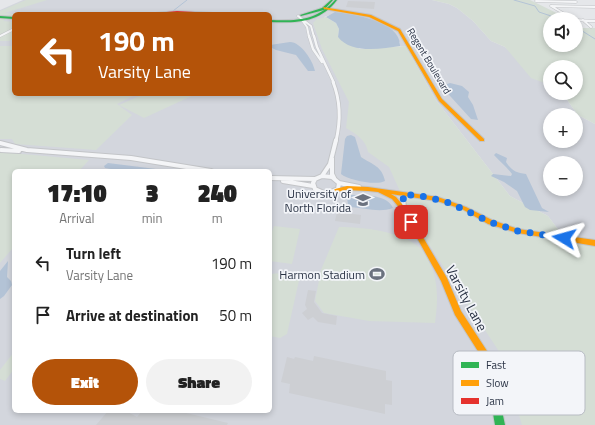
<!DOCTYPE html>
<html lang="en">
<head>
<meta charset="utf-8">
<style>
	:root { --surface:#fff; --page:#f2f2f2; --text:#222; --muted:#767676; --accent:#b45309 }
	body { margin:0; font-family:"Titillium Web",sans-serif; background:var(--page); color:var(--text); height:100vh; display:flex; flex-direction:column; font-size:15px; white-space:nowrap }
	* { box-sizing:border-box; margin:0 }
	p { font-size:13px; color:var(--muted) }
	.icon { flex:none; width:22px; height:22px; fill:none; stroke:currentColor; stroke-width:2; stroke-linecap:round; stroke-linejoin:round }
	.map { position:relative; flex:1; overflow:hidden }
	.sheet { position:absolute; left:12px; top:169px; width:260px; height:244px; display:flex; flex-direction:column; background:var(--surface); border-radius:6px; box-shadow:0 2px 6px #0003 }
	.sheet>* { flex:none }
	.hud { position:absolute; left:12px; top:12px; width:260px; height:84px; border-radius:6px; box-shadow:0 2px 6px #0003; background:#b45309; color:#fff; overflow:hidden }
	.tools { position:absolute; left:543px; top:12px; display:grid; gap:8px }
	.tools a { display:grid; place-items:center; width:40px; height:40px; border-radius:50%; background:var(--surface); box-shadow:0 2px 6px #0003; font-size:20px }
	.pin { position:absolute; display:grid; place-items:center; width:34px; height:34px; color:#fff; margin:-17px; border-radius:8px; box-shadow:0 2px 6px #0006 }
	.me { position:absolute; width:44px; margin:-22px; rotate:278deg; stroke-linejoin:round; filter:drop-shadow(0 0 3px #0008) }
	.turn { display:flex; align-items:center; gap:14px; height:84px; padding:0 20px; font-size:18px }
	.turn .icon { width:52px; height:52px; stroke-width:2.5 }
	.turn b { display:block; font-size:28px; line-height:34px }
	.eta { display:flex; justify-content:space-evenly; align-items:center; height:68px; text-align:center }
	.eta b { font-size:24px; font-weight:800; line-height:28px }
	.button { display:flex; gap:8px; margin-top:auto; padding:8px 20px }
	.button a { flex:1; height:46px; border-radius:24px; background:var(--accent); color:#fff; font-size:16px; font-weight:800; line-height:46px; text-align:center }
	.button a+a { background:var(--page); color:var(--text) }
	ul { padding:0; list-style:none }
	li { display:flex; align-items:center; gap:12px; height:52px; padding:0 20px }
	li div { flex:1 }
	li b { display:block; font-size:15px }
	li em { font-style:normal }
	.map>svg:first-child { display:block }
	.built { fill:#d3d6dd; fill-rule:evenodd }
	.green { fill:#d5ded5 }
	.water { fill:#b3c3d6 }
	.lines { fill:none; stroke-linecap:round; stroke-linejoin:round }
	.stream { stroke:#b3c3d6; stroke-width:1 }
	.building { fill:#cdcfd3 }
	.street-far3-casing { stroke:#c3c5c8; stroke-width:3 }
	.street-far2-casing { stroke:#c3c5c8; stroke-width:3.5 }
	.street-far1-casing { stroke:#c3c5c8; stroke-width:4.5 }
	.street-casing { stroke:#c3c5c8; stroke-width:6 }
	.fast-casing { stroke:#c3c5c8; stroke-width:2 }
	.slow-casing { stroke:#c3c5c8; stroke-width:2 }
	.jam-casing { stroke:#c3c5c8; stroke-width:2 }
	.street-far3 { stroke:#f4f5f7; stroke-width:2 }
	.street-far2 { stroke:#f4f5f7; stroke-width:2.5 }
	.street-far1 { stroke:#f4f5f7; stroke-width:3 }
	.street { stroke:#f4f5f7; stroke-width:4 }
	.fast { fill:#30b455; fill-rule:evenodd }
	.slow { fill:#ff9f0a; fill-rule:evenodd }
	.jam { fill:#e5322d; fill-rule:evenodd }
	.route { stroke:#1a73e8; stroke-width:7; stroke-dasharray:0 12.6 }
	.labels { text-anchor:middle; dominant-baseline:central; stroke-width:3.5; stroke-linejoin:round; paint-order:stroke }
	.far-street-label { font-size:10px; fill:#2a3345; stroke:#f3f5f9 }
	.poi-label { font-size:12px; fill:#2a3345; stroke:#f3f5f9; text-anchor:end }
	.near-street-label { font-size:14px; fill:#2a3345; stroke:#f3f5f9 }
	.key { fill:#f3f5f9; stroke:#b7bbc3; stroke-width:1 }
	.key-label { font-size:11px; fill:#2a3345 }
</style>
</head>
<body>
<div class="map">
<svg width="595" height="425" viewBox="0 0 595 425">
	<rect width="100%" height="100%" fill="#e5e7ea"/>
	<path class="built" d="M 23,0 L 432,0 L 449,4 L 457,8 L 473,21 L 491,41 L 505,47 L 550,85 L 550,93 L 562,93 L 578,115 L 595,124 L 595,241 L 563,236 L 548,216 L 510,196 L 435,99 L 406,46 L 400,46 L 400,42 L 333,14 L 324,17 L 335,38 L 595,425 L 0,425 L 0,19 L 14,20 L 14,94 L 270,94 L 270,14 L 14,14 L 14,16 L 0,16 L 0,10 ZM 550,115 L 576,115 L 576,141 L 550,141 ZM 550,163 L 576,163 L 576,189 L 550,189 ZM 14,171 L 270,171 L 270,411 L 14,411 Z"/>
	<path class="green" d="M 26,0 L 47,0 L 5,13 L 14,14 L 14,16 L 0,15 L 0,11 Z
		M 432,0 L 530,0 L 569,19 L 550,19 L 550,45 L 576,45 L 576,24 L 582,28 L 595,28 L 595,124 L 578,115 L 562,93 L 576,93 L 576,67 L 550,67 L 550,85 L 531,78 L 505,47 L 491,41 L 473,21 L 457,8 L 449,4 Z
		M 326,17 L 336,23 L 339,29 L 338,37 L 360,49 L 406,46 L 435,99 L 510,196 L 548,216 L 563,236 L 595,241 L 595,425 L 522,425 L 500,353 L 413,220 L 389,167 L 368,152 C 366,140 356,134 346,128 L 349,102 L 322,49 L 313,23 L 317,19 Z
		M 0,18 L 8,18 L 3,21 L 14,22 L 14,38 L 9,41 L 0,41 Z
		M 0,46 L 14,46 L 14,94 L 137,94 L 117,104 L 132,115 L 96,150 L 15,144 L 12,139 L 0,139 Z
		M 144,94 L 196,94 L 144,118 L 119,105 Z
		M 0,152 L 89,160 L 79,171 L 14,171 L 14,243 L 12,249 L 0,263 Z
		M 274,226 L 300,229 L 292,264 L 270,261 L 270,237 Z
		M 339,227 C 363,227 400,231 419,247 C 423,250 425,255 428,260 C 439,280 438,300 435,323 L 369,321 L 324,313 L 315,301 L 321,270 Z
		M 282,273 L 300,276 L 287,334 L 280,338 L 270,336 L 270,274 Z
		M 14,352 L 14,369 L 5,381 L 0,379 L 0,370 Z"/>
	<path class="water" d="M 335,12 C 353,14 401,21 400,46 C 381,49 351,54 338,37 L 339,29 L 336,23 L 326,17 Z
		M 290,42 C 301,42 313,61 315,71 L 308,71 L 296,55 L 276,50 L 270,47 L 270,45 Z
		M 450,83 L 462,86 L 469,92 L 468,97 L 473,105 L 478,120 L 471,119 L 441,86 Z
		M 351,135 L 355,137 L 361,157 C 373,165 382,166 385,181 C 376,186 348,180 341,174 L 345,139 L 347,136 Z
		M 496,153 L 507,158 L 506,162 C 512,171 516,173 526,174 L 542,208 L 549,212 L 530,210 L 525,207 L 517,191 L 504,182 L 491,176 L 493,174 L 511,176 L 512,174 C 507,167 500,162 494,155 Z
		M 108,163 L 156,169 L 153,171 L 122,171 L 105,168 L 104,166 Z
		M 350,195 C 363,195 387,194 393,208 C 380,213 364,208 350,207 L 348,204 L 347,198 Z
		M 8,261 L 7,277 L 11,281 L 12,285 L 4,296 L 0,299 L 0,271 Z"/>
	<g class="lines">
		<path class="stream" d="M 514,0 L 535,6 L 539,12 L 560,19
			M 173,11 L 187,0
			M 576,27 L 595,39"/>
	</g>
	<path class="building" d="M 348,1 L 375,2 L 374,9 L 346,7 Z
		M 337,212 L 361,215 L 360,224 L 335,221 Z
		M 308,290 L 316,291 L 314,302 L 322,313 L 337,316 L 336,325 L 318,322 L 313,317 L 308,320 L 302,313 L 307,309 L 305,305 Z
		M 314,356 L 386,371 L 386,380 L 392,381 L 392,405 L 385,404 L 385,414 L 289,393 L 290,384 L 281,382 L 287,357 L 294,359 L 295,357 L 313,361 Z
		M 108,411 L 126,411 L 137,417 L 142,411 L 178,411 L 228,423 L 227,425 L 96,425 Z"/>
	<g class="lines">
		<g class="street-far3-casing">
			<path id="street-far3" d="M 536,1 L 576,2
				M 551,6 L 595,7
				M 551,6 L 573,19
				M 298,16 L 311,26 L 314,37
				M 302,20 L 307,27 L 309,37
				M 576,20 L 595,21
				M 583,20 L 591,27
				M 0,36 L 14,29"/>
		</g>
		<g class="street-far2-casing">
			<path id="street-far2" d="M 309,36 L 313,49 L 322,62
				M 314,36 L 317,47 L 334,83"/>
		</g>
		<g class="street-far1-casing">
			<path id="street-far1" d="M 333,82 C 341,102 341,120 336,141"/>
		</g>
		<g class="street-casing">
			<path id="street" d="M 0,143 L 27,150 L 131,158 L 211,171
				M 1,150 L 19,151
				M 332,158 L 332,174 L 334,178
				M 322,176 L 330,164 L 336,140
				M 322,176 L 332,177 L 339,183 L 338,189 L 326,194 L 315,189 L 313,183 L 315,179 Z
				M 270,178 L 315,179
				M 283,181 L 313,186
				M 339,183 L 359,187
				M 403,194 L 404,210"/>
		</g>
		<g class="fast-casing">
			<path id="fast" d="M 331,0 L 333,0 L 324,10 L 301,16 L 300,15 L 322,8 Z
				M 335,0 L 337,0 C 320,23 296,23 270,22 L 270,20 C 295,21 317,21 335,0 Z
				M 0,16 L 14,17 L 14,19 L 0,18 Z
				M 489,364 L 492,365 L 493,368 L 505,425 L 495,425 L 485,368 L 486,365 Z"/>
		</g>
		<g class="slow-casing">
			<path id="slow" d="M 323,7 L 371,15 L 400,29 L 442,99 L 484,139 L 484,141 L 480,141 L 439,101 L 398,31 L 369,17 L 324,9 Z
				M 347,186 L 368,187 L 438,197 L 466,207 L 492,220 L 518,229 L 595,240 L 595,246 L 518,233 L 488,224 L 462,209 L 437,201 L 391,194 L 396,197 L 407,210 L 447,278 L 461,311 L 487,351 L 493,368 L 492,371 L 489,372 L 486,371 L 481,356 L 455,315 L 441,281 L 402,211 L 392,199 L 378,192 L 368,191 L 347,190 L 337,192 L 334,190 L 335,189 Z"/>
		</g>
		<g class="jam-casing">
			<path id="jam" d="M 177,11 L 213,13 L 214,14 L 177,13 L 145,14 Z"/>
		</g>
		<use href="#street-far3" class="street-far3"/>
		<use href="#street-far2" class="street-far2"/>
		<use href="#street-far1" class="street-far1"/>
		<use href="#street" class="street"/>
		<use href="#fast" class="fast"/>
		<use href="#slow" class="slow"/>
		<use href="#jam" class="jam"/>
	</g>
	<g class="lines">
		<path class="route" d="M 411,222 L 404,210 L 403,194 L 427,197 L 450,203 L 490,222 L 518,231 L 564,238"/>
	</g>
	<defs>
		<g id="university-bare" transform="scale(1.2)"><path d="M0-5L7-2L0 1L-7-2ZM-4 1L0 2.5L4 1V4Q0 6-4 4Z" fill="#6b727f" stroke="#f3f5f9" stroke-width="2.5" paint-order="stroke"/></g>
		<g id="stadium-bare" transform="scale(1.2)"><path d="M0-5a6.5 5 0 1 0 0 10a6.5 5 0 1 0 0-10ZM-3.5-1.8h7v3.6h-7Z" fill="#6b727f" stroke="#f3f5f9" stroke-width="2.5" paint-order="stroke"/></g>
	</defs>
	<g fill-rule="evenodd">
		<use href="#university-bare" x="363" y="200"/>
		<use href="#stadium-bare" x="377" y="274"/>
	</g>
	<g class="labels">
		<g class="far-street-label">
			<text transform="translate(429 61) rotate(59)">Regent Boulevard</text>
		</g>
		<g class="poi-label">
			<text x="351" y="193">University of<tspan x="351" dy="14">North Florida</tspan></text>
			<text x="365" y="274">Harmon Stadium</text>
		</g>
		<g class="near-street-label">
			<text transform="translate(467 298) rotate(62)">Varsity Lane</text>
		</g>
	</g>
	<rect x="453" y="351" width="132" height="64" rx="6" class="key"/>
	<rect x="461" y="362" width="18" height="6" fill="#30b455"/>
	<rect x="461" y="380" width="18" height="6" fill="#ff9f0a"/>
	<rect x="461" y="398" width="18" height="6" fill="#e5322d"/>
	<g class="key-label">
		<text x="486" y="369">Fast</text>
		<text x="486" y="387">Slow</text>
		<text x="486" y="405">Jam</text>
	</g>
</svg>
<div class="tools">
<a><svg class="icon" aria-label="sound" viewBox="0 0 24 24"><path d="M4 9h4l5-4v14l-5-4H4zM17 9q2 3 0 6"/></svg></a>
<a><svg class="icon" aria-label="search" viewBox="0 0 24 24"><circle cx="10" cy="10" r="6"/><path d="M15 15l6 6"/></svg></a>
<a>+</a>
<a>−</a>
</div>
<div class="pin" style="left:411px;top:222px;background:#d93025"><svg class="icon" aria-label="arrive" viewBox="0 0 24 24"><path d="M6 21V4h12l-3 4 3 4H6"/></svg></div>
<svg class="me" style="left:564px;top:238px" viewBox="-20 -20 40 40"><path d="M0-17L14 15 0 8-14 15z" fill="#1a73e8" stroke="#fff" stroke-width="4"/></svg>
<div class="hud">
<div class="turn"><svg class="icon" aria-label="left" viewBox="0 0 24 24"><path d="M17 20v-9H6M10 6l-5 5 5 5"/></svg><div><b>190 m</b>Varsity Lane</div></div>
</div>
<section class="sheet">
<div class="eta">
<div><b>17:10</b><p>Arrival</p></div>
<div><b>3</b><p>min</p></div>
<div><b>240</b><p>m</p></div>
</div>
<ul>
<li><svg class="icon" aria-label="left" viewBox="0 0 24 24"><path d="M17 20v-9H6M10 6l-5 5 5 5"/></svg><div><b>Turn left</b><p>Varsity Lane</p></div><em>190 m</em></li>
<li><svg class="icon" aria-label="arrive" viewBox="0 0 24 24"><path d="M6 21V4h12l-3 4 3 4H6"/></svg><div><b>Arrive at destination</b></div><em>50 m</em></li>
</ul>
<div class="button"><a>Exit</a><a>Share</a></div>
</section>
</div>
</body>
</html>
